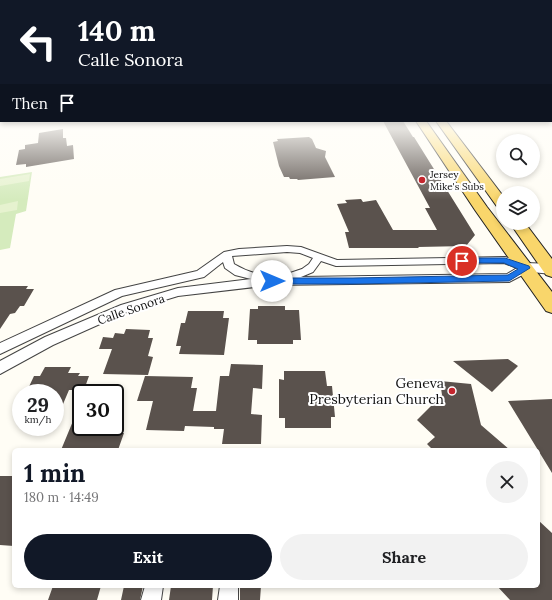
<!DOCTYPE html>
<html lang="en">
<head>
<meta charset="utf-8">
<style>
	:root { --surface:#fff; --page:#f2f2f2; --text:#202124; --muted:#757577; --accent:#111827 }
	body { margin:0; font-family:Lora,serif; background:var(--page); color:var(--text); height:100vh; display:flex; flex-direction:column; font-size:15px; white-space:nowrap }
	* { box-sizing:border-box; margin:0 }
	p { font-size:13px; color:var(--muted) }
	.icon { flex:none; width:22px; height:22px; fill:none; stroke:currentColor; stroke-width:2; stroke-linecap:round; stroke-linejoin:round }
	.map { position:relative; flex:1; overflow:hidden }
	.side { position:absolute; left:12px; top:448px; width:528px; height:140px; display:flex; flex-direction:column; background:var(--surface); border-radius:6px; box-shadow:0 2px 6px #0003 }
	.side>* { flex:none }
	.guide { position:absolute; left:0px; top:0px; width:552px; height:122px; box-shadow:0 2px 6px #0003; background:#111827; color:#fff; overflow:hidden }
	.tools { position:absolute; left:496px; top:134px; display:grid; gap:8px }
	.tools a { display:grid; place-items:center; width:44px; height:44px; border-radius:50%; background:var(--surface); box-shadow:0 2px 6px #0003; font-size:20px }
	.speed { position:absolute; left:12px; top:384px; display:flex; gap:8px; font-size:20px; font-weight:700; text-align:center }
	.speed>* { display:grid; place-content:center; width:52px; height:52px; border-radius:50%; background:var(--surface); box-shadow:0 2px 6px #0003; line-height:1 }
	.speed small { font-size:10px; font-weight:400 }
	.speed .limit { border:2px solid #111; border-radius:6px; background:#fff; color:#111 }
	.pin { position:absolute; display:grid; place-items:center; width:34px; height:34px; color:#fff; margin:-17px; border:2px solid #fff; border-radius:50%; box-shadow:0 1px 4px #0007 }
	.me { position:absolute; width:44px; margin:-22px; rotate:90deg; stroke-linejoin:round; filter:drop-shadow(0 0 3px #0008) }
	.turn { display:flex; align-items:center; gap:14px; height:84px; padding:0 12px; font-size:18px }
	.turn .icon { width:52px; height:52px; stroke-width:2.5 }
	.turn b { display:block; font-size:28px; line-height:34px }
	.then { display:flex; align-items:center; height:38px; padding:0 12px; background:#0003; gap:8px; font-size:15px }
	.round { display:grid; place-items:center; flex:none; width:42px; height:42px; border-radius:21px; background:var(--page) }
	.head { display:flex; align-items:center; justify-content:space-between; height:68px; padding:0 12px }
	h1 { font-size:24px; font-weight:700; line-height:30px; color:var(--accent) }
	.button { display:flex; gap:8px; margin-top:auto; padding:8px 12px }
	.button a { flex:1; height:46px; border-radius:24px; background:var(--accent); color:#fff; font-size:16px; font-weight:700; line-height:46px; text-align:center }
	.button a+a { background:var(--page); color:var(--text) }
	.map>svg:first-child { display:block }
	.green { fill:#d5ebbd }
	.pitch { fill:#e6f2cf }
	.building { fill:#5a524d }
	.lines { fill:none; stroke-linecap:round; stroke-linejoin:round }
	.minor-casing { stroke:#444; stroke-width:2 }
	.tertiary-casing { stroke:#444; stroke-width:2 }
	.primary-casing { stroke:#222; stroke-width:2 }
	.minor { fill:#fff; fill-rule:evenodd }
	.tertiary { fill:#fff; fill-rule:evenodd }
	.primary { fill:#f9d66b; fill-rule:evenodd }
	.route { fill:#1a73e8; stroke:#114b97 }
	.poi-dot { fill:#c4262e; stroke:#fff; stroke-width:1.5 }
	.labels { text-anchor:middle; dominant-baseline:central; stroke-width:4; stroke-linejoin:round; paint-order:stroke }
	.far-poi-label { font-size:10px; fill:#111; stroke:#fff; text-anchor:start }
	.street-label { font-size:12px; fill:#111; stroke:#fff }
	.near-poi-label { font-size:14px; fill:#111; stroke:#fff; text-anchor:end }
</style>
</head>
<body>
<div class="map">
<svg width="552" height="600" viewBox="0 0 552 600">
	<rect width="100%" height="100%" fill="#fffdf5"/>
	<path class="green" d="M 32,172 L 26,211 L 16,214 L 10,248 L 0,250 L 0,177 Z"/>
	<path class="pitch" d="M 30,174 L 29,181 L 0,186 L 0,179 Z
		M 18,201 L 17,210 L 0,213 L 0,205 Z"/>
	<path class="building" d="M 383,121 L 403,121 L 413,137 L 414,137 L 475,235 L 466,246 L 418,247 L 419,248 L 349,248 L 345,232 L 349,232 L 337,204 L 347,203 L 345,200 L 361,199 L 363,202 L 376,200 L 393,230 L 437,230 L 425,208 L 430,208 Z
		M 63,129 L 63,138 L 66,138 L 67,146 L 73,145 L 74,159 L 26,167 L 26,164 L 16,165 L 19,150 L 25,149 L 25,145 L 38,143 L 39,133 Z
		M 309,137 L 312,139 L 316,148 L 326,151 L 325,157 L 335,177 L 298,180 L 297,179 L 290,179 L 289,177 L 284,177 L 279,166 L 273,142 L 278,141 L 277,139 Z
		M 0,286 L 28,286 L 26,289 L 34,289 L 24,306 L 20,306 L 15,313 L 10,314 L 0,329 Z
		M 258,306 L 285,306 L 285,310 L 299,310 L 301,340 L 293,340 L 293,344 L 257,344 L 257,340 L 248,340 L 250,309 L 258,309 Z
		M 188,311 L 224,311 L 223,318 L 229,318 L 224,355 L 179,354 L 181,346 L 176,346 L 181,323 L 185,323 Z
		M 126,329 L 150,330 L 148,338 L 153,338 L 148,356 L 153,357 L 148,375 L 103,374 L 112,349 L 99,349 L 103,337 L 113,338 L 115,333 L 124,334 Z
		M 508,359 L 518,366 L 492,392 L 453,361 Z
		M 231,364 L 263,365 L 262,389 L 253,388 L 251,414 L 262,415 L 261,444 L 222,444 L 224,429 L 214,429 L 214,427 L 185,426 L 184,431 L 146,430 L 153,401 L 137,401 L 145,376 L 193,377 L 191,388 L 197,388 L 193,411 L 216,411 L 220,376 L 229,376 Z
		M 45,367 L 71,367 L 68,373 L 80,373 L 78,376 L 89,376 L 84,390 L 69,390 L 55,423 L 55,393 L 26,393 L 34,376 L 40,376 Z
		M 284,371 L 325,371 L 327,386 L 332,386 L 335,417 L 331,417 L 331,428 L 285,428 L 285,418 L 279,418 L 279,379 L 284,380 Z
		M 440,381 L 471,384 L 481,425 L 510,450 L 433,450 L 427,444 L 435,437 L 417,420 L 442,395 Z
		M 552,399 L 552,473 L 508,401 Z
		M 73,421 L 81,421 L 81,427 L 123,427 L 122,433 L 124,433 L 118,450 L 61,450 Z
		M 0,476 L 14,476 L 14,546 L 0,545 Z
		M 538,520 L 552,533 L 552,600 L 510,600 L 497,586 L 538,586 Z
		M 53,586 L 101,586 L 97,600 L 48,600 Z
		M 124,586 L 143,586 L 140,600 L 121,600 Z
		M 171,586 L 213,586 L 212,600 L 169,600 Z
		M 240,586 L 261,586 L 260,600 L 240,600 Z"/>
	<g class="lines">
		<g class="minor-casing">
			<path id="minor" d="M 287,246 L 301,247 L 337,260 L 505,257 L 530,265 L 531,268 L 530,271 L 509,282 L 272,285 L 178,296 L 129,311 L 53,345 L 0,374 L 0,361 L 45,337 L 121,305 L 178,288 L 251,279 L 235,275 L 225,268 L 223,262 L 204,277 L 122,296 L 0,354 L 0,343 L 115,290 L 197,271 L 224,252 L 239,249 ZM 287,252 L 300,253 L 313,258 L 309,264 L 302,269 L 284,275 L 283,277 C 266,277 249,273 234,264 L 232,256 ZM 321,261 L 336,266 L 504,263 L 517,268 L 507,274 L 301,277 L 313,272 Z
				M 145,586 L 163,586 L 161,600 L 141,600 Z
				M 220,586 L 238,586 L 238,600 L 218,600 Z"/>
		</g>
		<g class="tertiary-casing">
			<path id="tertiary" d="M 526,263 L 552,264 L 552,274 L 521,271 L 520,268 L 521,265 Z"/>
		</g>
		<g class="primary-casing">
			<path id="primary" d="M 416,121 L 426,121 L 487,207 L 552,292 L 552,313 L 546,311 L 475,210 Z
				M 436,121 L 446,121 L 503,196 L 503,209 L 498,208 Z
				M 510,223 L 525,223 L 552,259 L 552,277 L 546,275 Z"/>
		</g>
		<use href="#minor" class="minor"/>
		<use href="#tertiary" class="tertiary"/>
		<use href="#primary" class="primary"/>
	</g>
	<linearGradient id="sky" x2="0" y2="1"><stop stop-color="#95c6ee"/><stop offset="0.58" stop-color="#fffefa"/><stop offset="1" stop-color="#fffefa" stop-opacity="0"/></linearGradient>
	<rect width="552" height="200" fill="url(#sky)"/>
	<path class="route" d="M 462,258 L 505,258 L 529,266 L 530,268 L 509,281 L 353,284 L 272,284 L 268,281 L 272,278 L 353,278 L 508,275 L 518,269 L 504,263 L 459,263 L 458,261 L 459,259 Z"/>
	<g class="poi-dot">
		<circle cx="422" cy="180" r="4"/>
		<circle cx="452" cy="391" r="4"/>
	</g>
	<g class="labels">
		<g class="far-poi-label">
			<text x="430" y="174">Jersey<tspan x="430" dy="12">Mike's Subs</tspan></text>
		</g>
		<g class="street-label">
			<text transform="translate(131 309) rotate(-19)">Calle Sonora</text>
		</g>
		<g class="near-poi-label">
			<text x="444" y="383">Geneva<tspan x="444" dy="16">Presbyterian Church</tspan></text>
		</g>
	</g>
</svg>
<div class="tools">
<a><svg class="icon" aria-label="search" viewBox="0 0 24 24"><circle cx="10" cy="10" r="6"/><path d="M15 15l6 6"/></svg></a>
<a><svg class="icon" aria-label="layers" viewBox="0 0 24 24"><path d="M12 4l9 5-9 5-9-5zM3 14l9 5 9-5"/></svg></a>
</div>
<div class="speed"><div>29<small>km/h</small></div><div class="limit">30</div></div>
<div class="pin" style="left:462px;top:261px;background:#d93025"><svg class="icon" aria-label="arrive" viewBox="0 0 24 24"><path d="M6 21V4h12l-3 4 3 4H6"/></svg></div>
<svg class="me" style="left:272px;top:281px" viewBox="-20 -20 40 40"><circle r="19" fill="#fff"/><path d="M0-13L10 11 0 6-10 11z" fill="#1a73e8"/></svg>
<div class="guide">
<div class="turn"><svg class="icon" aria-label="left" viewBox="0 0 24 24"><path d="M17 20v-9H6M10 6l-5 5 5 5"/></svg><div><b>140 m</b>Calle Sonora</div></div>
<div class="then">Then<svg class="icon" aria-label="arrive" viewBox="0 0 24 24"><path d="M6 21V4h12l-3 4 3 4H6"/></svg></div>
</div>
<section class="side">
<div class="head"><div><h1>1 min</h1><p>180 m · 14:49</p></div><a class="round"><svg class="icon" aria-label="close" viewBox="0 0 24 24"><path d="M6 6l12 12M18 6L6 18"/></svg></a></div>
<div class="button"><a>Exit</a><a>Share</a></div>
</section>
</div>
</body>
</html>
